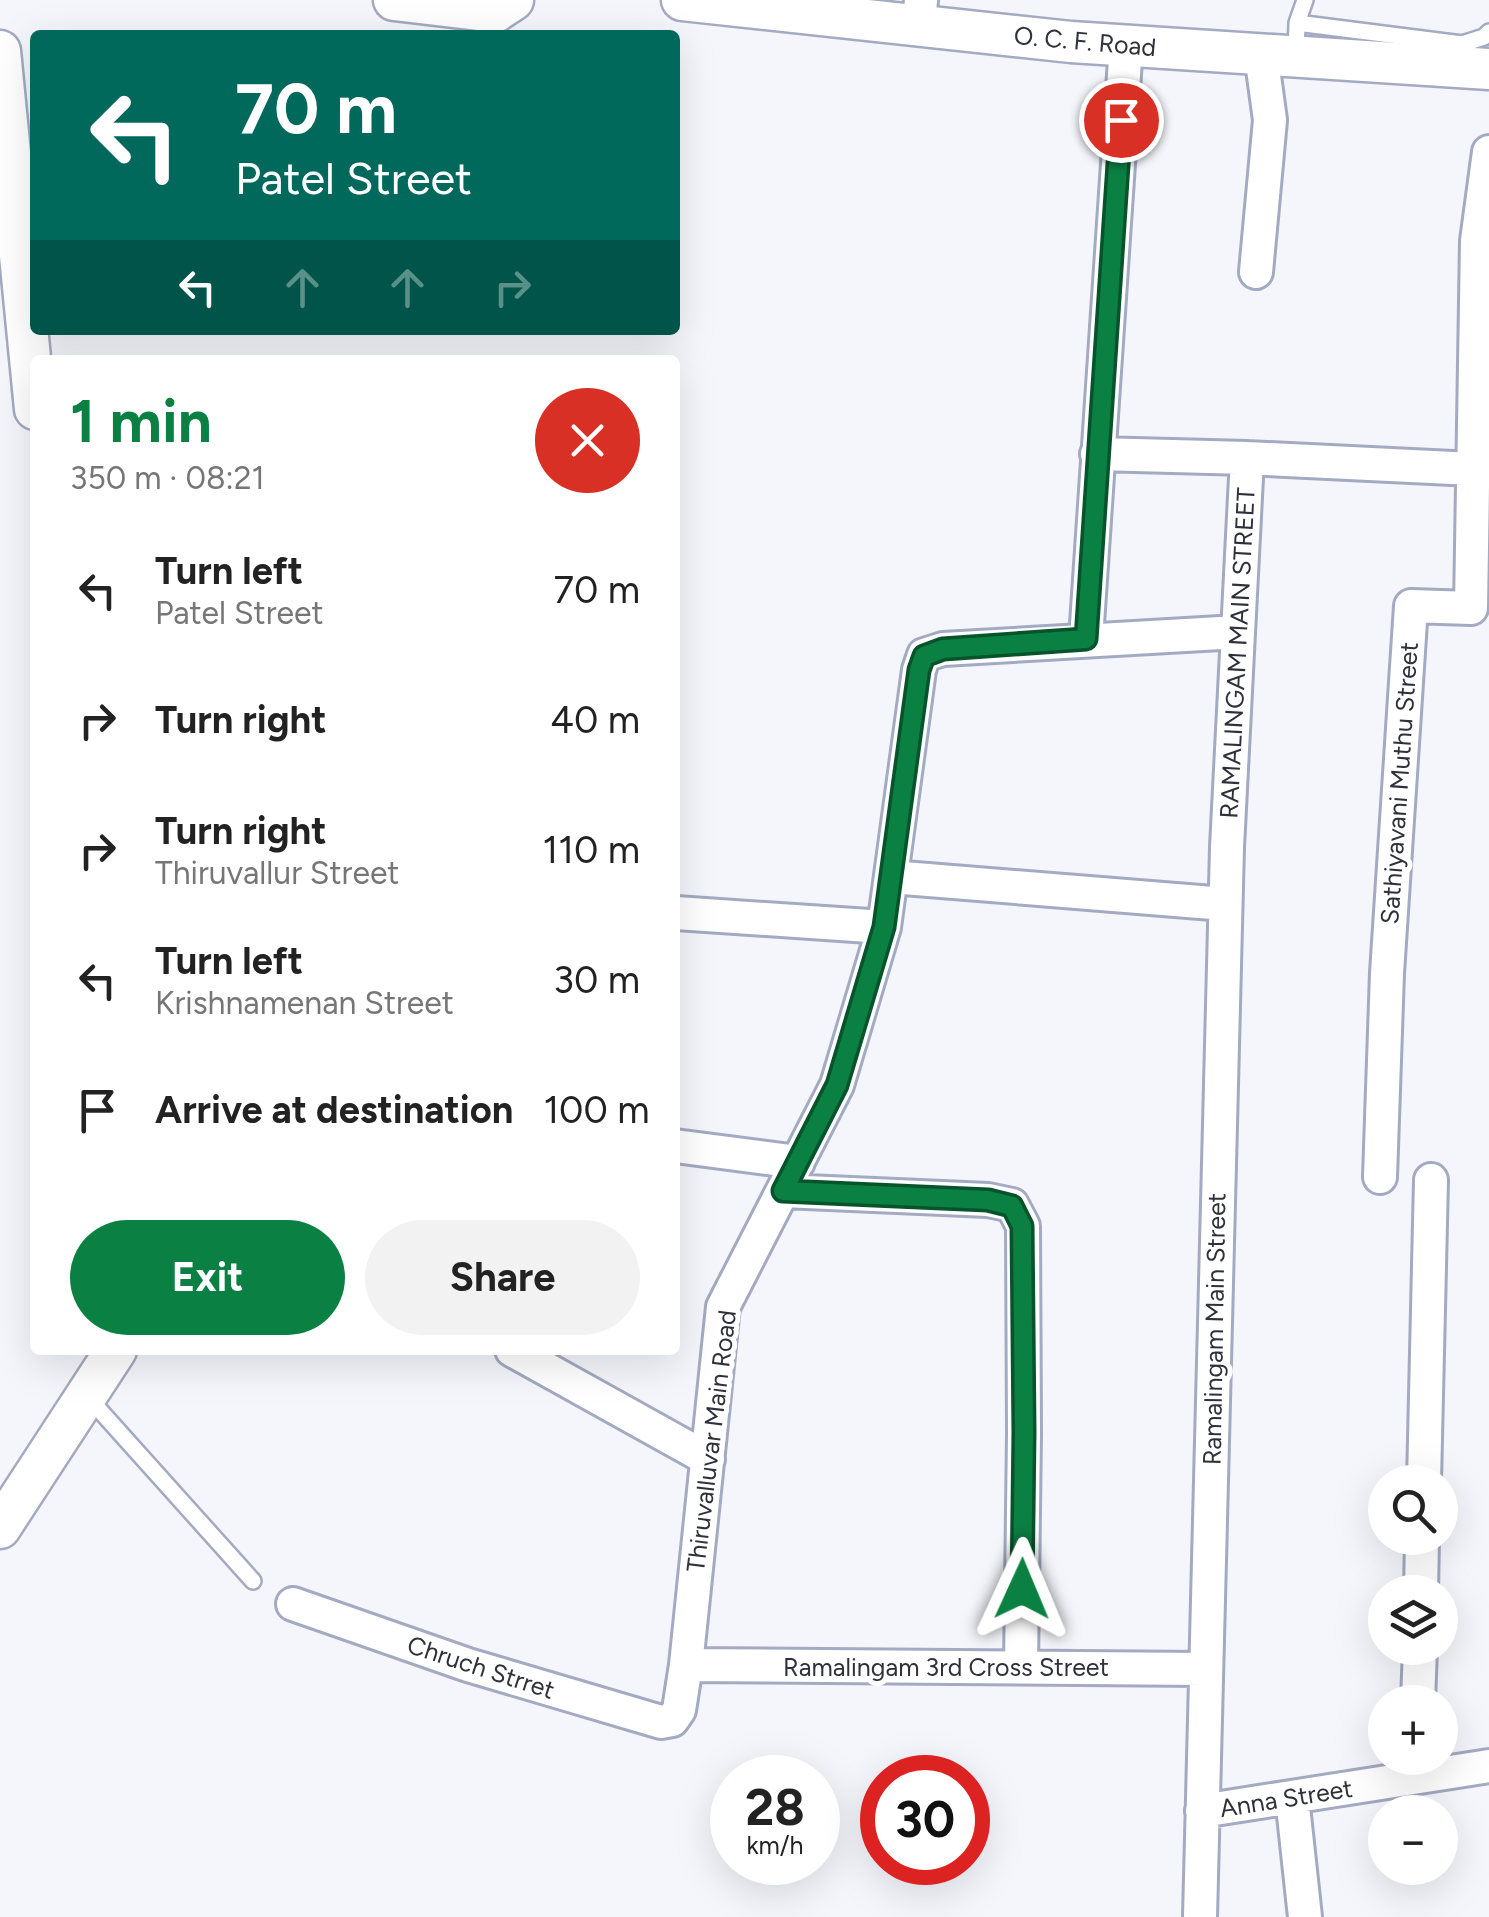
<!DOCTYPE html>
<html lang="en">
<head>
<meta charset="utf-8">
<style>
	:root { --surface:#fff; --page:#f2f2f2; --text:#222; --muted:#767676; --accent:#0b8043 }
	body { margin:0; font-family:Figtree,sans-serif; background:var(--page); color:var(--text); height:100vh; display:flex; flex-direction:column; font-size:38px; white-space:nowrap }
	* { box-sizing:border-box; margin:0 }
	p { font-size:32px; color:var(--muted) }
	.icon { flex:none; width:55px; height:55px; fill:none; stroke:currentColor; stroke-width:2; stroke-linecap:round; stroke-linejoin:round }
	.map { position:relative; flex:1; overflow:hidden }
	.panel { position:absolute; left:30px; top:355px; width:650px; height:1000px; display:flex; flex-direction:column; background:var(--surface); border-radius:10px; box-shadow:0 10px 40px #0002 }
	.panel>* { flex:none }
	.banner { position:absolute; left:30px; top:30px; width:650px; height:305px; border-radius:10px; box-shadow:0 10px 40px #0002; background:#00695c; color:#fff; overflow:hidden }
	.controls { position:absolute; left:1368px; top:1465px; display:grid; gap:20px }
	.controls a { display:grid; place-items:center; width:90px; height:90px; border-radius:50%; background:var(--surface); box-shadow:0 10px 40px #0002; font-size:50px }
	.speed { position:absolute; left:710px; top:1755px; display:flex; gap:20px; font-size:50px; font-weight:700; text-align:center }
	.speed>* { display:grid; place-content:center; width:130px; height:130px; border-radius:50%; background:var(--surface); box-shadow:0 10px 40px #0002; line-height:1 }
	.speed small { font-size:25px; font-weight:400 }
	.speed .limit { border:15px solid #d22; background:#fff; color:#111 }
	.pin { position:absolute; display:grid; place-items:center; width:85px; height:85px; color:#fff; margin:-42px; border:5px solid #fff; border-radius:50%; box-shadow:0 2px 10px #0007 }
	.me { position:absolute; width:110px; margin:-55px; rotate:1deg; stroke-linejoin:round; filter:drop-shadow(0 0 8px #0008) }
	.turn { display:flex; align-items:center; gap:35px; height:210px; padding:0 40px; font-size:45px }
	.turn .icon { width:130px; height:130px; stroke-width:2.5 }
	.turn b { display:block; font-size:70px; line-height:85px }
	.lanes { display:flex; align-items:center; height:95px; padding:0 40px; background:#0003; justify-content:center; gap:50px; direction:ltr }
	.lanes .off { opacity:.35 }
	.round { display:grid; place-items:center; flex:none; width:105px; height:105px; border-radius:52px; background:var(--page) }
	.head { display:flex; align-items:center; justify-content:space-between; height:170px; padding:0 40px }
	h1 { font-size:60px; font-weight:700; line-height:75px; color:var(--accent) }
	.action { display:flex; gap:20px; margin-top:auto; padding:20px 40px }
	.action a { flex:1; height:115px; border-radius:60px; background:var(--accent); color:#fff; font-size:40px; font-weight:700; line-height:115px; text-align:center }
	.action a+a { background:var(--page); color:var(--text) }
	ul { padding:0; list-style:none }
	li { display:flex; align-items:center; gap:30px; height:130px; padding:0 40px }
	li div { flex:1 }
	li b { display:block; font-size:38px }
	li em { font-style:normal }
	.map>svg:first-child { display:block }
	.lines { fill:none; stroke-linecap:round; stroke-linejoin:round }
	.service-casing { stroke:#a3aac1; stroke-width:20 }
	.minor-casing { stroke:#a3aac1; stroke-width:38 }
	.tertiary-casing { stroke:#a3aac1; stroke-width:45 }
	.service { stroke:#fff; stroke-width:15 }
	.minor { stroke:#fff; stroke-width:32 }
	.tertiary { stroke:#fff; stroke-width:40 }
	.route-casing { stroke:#07532c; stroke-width:25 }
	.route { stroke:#0b8043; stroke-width:18 }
	.labels { text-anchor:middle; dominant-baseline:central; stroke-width:10; stroke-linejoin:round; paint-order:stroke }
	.street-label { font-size:25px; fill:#2e313a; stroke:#fff }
</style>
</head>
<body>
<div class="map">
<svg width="1489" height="1917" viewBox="0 0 1489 1917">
	<rect width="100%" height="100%" fill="#f4f6fb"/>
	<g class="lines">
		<g class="service-casing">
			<path id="service" d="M 1297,23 L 1462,44 L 1484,37 L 1489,32
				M 1296,56 L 1297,23 L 1305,0
				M 87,1396 L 253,1581"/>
		</g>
		<g class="minor-casing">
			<path id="minor" d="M 919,25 L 921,0
				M 1256,272 L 1270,120 L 1261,54
				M 1097,454 L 1247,458 L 1473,469
				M 1086,639 L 1126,45
				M 891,877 L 1225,904
				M 676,913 L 884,927
				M 675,1146 L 798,1162
				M 1380,1177 L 1387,973 L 1411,606 L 1471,608 L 1477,241 L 1489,152
				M 783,1191 L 988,1200 L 1012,1205 L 1023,1226 L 1024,1433 L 1021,1667
				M 512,1350 L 708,1459
				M 1424,1482 L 1431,1180
				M 1421,1592 L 1422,1538
				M 293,1604 L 468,1665 L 661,1722 L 672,1720 L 679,1710 L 686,1665 L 723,1307 L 837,1085 L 884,927 L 919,670 L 924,655 L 943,649 L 1238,632
				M 686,1665 L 1205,1669
				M 1418,1702 L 1420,1648
				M 1292,1797 L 1305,1917
				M 1202,1811 L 1489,1766
				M 1200,1917 L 1227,847 L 1247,458"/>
		</g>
		<g class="tertiary-casing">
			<path id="tertiary" d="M 394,0 L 495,12 L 513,0
				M 682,0 L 1071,42 L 1489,69
				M 0,51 L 35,409
				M 0,1528 L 116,1350"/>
		</g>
		<use href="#service" class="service"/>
		<use href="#minor" class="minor"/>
		<use href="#tertiary" class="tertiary"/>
	</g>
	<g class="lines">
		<g class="route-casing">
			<path id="route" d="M 1022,1589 L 1024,1432 L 1022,1226 L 1012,1206 L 988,1200 L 783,1191 L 837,1085 L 884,927 L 919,670 L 924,656 L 943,649 L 1086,639 L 1121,120"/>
		</g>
		<use href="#route" class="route"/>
	</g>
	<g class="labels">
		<g class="street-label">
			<text transform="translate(1085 41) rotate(5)">O. C. F. Road</text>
			<text transform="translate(1237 653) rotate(-87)">RAMALINGAM MAIN STREET</text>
			<text transform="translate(1399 783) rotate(-86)">Sathiyavani Muthu Street</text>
			<text transform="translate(1214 1329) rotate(-89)">Ramalingam Main Street</text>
			<text transform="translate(711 1441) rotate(-83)">Thiruvalluvar Main Road</text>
			<text transform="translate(481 1667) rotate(18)">Chruch Strret</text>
			<text x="946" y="1667">Ramalingam 3rd Cross Street</text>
			<text transform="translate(1286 1798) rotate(-9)">Anna Street</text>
		</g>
	</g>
</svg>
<div class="controls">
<a><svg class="icon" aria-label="search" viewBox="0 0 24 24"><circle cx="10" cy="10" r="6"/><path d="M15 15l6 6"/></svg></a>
<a><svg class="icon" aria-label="layers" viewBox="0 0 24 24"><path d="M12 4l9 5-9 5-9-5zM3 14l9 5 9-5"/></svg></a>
<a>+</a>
<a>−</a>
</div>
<div class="speed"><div>28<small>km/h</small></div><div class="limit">30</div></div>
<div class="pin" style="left:1121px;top:120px;background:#d93025"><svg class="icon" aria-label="arrive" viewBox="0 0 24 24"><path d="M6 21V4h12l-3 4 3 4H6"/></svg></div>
<svg class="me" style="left:1022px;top:1589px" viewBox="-20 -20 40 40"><path d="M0-17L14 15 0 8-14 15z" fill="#0b8043" stroke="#fff" stroke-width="4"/></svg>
<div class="banner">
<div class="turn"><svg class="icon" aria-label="left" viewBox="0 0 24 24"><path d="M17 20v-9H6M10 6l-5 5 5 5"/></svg><div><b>70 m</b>Patel Street</div></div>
<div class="lanes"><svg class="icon" aria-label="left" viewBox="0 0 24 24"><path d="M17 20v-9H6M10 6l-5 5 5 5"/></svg><svg class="icon off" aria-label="ahead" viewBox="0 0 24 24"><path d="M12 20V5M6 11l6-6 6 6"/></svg><svg class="icon off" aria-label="ahead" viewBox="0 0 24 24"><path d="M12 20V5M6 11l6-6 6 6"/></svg><svg class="icon off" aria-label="right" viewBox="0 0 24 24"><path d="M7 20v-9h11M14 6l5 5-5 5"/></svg></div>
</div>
<section class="panel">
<div class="head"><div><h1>1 min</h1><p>350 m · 08:21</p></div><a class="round" style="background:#d93025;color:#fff"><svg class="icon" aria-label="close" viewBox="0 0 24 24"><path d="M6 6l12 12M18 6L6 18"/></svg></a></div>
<ul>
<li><svg class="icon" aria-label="left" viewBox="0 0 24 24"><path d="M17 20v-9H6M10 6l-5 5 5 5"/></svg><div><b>Turn left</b><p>Patel Street</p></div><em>70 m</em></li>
<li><svg class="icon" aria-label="right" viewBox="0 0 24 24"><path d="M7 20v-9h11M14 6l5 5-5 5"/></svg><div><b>Turn right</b></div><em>40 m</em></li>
<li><svg class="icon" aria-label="right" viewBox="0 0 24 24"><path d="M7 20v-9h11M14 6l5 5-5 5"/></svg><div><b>Turn right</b><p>Thiruvallur Street</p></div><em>110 m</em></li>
<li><svg class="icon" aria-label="left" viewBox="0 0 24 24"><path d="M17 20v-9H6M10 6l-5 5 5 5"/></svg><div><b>Turn left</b><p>Krishnamenan Street</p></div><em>30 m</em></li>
<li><svg class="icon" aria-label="arrive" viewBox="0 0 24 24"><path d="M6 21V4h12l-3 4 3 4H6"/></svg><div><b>Arrive at destination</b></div><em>100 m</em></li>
</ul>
<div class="action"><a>Exit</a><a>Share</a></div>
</section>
</div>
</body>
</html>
